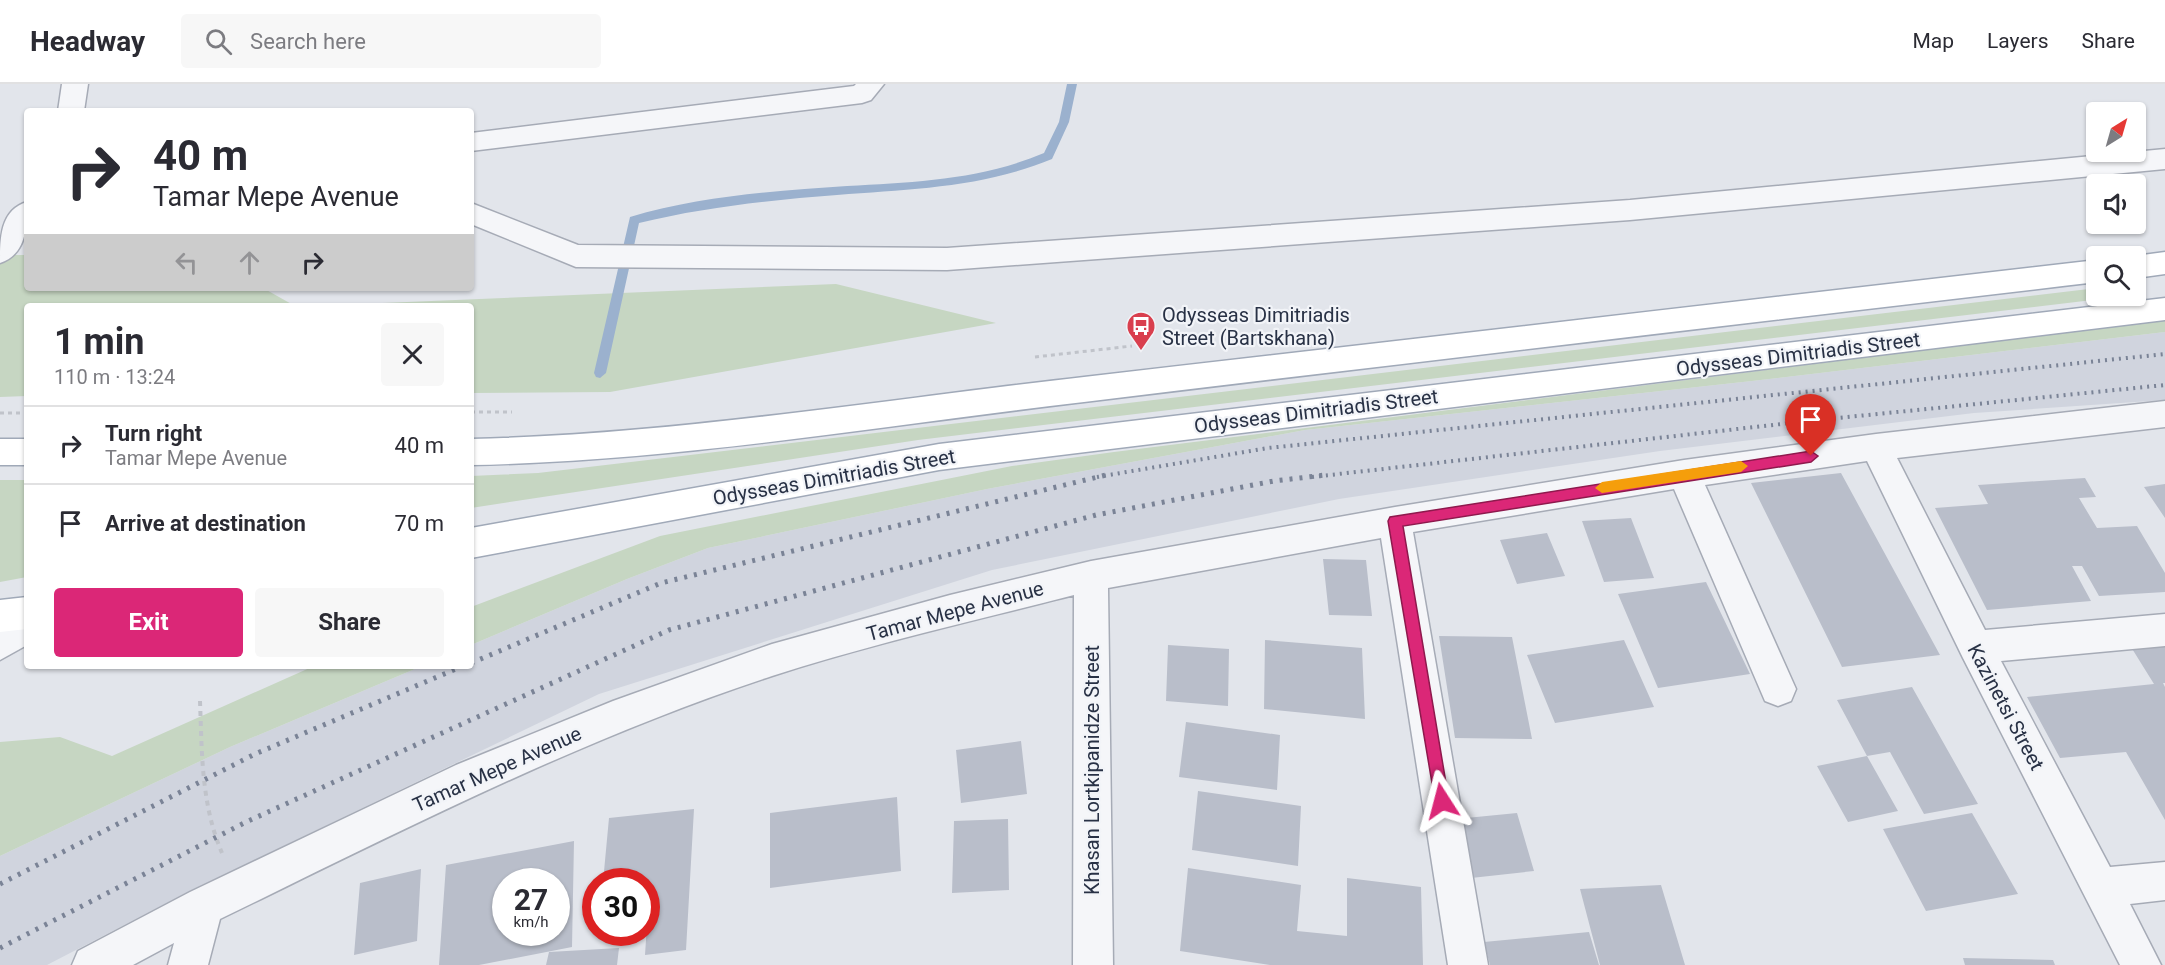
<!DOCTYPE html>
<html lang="en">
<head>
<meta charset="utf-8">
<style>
	:root { --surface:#fff; --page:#f7f7f7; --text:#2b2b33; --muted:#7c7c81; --line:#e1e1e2; --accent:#db2777 }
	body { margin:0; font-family:Roboto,sans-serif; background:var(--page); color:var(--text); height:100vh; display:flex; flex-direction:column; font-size:22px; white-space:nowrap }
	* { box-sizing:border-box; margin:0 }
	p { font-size:20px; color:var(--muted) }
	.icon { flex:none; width:33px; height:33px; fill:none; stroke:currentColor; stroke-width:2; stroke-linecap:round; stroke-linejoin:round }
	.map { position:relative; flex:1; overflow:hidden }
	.side { position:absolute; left:24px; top:219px; width:450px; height:366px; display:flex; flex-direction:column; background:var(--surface); border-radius:6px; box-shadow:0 2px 4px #0004 }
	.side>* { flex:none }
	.guide { position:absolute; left:24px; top:24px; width:450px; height:183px; border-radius:6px; box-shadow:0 2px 4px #0004; background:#fff; color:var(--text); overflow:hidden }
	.needle { width:39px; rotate:37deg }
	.controls { position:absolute; left:2086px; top:18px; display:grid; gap:12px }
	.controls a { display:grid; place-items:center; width:60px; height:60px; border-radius:6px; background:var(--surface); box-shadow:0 2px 4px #0004; font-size:30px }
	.speed { position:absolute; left:492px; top:784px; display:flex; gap:12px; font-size:30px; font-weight:700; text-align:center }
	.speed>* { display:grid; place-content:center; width:78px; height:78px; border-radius:50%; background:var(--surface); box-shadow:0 2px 4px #0004; line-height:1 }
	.speed small { font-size:15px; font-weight:400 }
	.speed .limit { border:9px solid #d22; background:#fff; color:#111 }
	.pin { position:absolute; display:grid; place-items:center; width:51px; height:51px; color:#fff; margin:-62px -26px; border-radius:50% 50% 50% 0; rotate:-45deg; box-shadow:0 0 6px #0007 }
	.pin .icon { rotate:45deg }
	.me { position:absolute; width:66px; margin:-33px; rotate:351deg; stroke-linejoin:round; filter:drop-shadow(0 0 4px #0008) }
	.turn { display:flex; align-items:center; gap:21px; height:126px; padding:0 30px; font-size:27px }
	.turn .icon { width:78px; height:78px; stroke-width:2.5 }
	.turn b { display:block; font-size:42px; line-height:51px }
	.lanes { display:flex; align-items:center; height:57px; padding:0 30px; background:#0003; justify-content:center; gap:30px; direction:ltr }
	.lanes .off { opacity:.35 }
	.round { display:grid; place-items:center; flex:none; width:63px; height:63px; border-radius:6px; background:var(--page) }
	.summary { display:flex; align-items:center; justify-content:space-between; height:102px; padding:0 30px }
	h1 { font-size:36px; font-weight:700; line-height:45px }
	.primary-button { display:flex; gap:12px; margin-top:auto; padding:12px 30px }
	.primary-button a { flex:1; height:69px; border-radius:6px; background:var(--accent); color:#fff; font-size:24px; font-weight:700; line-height:69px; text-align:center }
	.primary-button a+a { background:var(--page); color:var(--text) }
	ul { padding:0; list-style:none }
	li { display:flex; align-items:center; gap:18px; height:78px; padding:0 30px; border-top:2px solid var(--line) }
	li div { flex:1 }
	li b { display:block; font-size:22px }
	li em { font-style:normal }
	header { display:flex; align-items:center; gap:36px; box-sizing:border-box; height:84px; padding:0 30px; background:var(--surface); border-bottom:2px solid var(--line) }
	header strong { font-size:28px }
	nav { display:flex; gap:33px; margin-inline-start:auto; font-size:21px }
	.search { width:420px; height:54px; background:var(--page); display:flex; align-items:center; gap:15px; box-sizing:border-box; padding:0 21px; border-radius:6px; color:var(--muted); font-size:22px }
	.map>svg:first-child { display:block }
	.built { fill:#d0d4de }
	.green { fill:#c6d6c2 }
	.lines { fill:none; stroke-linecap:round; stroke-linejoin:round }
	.stream { fill:#9bb1ce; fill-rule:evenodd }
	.building { fill:#b9beca; fill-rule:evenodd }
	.minor-casing { stroke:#a6abb6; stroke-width:3 }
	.major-casing { stroke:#a0a9b8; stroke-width:3 }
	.path-far1 { stroke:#c0c3ca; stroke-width:3; stroke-dasharray:4 4; stroke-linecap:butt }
	.path { stroke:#c0c3ca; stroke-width:4; stroke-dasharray:5 5; stroke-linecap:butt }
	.minor { fill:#f5f6f9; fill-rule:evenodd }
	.major { fill:#fff; fill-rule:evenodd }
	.rail-far1 { stroke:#7a8396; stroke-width:4; stroke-dasharray:2 5; stroke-linecap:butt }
	.rail { stroke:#7a8396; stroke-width:5; stroke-dasharray:3 7; stroke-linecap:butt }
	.route { fill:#db2777; stroke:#8e194d; stroke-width:1.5 }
	.slow { fill:#f59e0b }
	.labels { text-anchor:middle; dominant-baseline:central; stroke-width:4.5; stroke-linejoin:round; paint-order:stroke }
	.poi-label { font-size:20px; fill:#283145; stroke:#f2f4f8; text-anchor:start }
	.street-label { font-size:20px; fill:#283145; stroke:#f2f4f8 }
</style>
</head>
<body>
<header>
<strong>Headway</strong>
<div class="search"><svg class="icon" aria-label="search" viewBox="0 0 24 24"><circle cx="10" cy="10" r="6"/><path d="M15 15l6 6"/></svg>Search here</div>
<nav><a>Map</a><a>Layers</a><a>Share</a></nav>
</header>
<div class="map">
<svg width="2165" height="881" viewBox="0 0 2165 881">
	<rect width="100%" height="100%" fill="#e2e5eb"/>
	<path class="built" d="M 2165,248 L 2165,316 L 1974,329 L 1660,367 L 1339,415 L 992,486 L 599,610 L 184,810 L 47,881 L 0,881 L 0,772 L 230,663 L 422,582 L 471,582 L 471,561 L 627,495 L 708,464 L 987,405 L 1305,346 L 1752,297 Z"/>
	<path class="green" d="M 0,171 L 27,171 L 27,204 L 263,204 L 295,222 L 27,222 L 27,312 L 0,313 Z
		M 836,200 L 996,239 L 610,308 L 471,309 L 471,222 L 310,222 Z
		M 2097,204 L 2097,212 L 2126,212 L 918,356 L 471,424 L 471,392 L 538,389 Z
		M 2165,236 L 2165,248 L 1752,297 L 1305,346 L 987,405 L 708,464 L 627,495 L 471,561 L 471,523 L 660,452 L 1012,382 L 1114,368 Z
		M 0,396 L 27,396 L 27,493 L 0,498 Z
		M 314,582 L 422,582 L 230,663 L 0,772 L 0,658 L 60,653 L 112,672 Z"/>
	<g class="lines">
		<path class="stream" d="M 1067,0 L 1077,0 L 1069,38 L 1052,75 C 982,104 912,105 837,111 C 771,116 704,123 639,139 L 606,289 L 600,294 L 596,293 L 594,289 L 630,133 C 700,112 774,107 847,102 C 915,98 980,96 1044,69 L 1059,38 Z"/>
	</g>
	<path class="building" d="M 1841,389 L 1940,571 L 1842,583 L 1751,399 Z
		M 2085,394 L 2096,413 L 2079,414 L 2097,444 L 2137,442 L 2165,489 L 2165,508 L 2099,512 L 2082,482 L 2072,482 L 2091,517 L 1987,526 L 1935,424 L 1988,420 L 1978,401 Z
		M 2165,400 L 2165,434 L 2144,403 Z
		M 1631,434 L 1654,494 L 1604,498 L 1582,437 Z
		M 1547,449 L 1565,492 L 1517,500 L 1500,456 Z
		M 1323,475 L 1366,476 L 1372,532 L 1329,531 Z
		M 1706,498 L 1750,590 L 1658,604 L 1618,510 Z
		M 1439,552 L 1512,553 L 1532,655 L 1455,654 Z
		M 1265,556 L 1362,564 L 1365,635 L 1264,625 Z
		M 1624,556 L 1654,623 L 1555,639 L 1527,571 Z
		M 2165,559 L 2165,599 L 2163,599 L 2165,603 L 2165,736 L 2126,668 L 2060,674 L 2027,613 L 2154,600 L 2131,563 Z
		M 1168,561 L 1229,565 L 1228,622 L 1166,617 Z
		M 1912,603 L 1978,720 L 1924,730 L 1890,668 L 1867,672 L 1898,727 L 1848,738 L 1817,682 L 1867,672 L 1837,616 Z
		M 1186,638 L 1280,651 L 1277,706 L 1179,693 Z
		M 1021,657 L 1027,710 L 961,719 L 956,666 Z
		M 1198,707 L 1301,722 L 1298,782 L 1192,766 Z
		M 897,713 L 901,787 L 770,804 L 770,729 Z
		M 694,725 L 686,866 L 645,871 L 648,825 L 646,798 L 603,798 L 609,734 Z
		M 1517,729 L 1534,787 L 1471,794 L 1456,735 Z
		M 1972,729 L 2018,810 L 1926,827 L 1883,745 Z
		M 1008,735 L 1009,806 L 952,809 L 954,737 Z
		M 574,757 L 572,863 L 479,881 L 439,881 L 446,781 ZM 506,798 L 556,798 L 556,849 L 506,849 Z
		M 1188,784 L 1301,801 L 1297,847 L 1347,852 L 1347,794 L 1421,803 L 1423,881 L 1270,881 L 1180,867 Z
		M 421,785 L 417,857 L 354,871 L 360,799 Z
		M 1661,801 L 1685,881 L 1600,881 L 1580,805 Z
		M 1589,848 L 1599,881 L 1490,881 L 1484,858 Z
		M 619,864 L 617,881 L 546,881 L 549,868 Z
		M 1963,874 L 2053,876 L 2055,881 L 1965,881 Z"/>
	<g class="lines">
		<g class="minor-casing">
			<path id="minor" d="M 62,0 L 88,0 L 84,27 L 58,27 Z
				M 856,0 L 884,0 L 871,16 L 862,19 L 471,67 L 471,49 L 854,2 Z
				M 2165,65 L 2165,85 L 1630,136 L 947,186 L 576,183 L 471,140 L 471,119 L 578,161 L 947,164 L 1630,116 Z
				M 27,118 C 27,142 27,170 0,179 C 0,155 0,126 27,118 Z
				M 2165,317 L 2165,343 L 1897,374 L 1985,546 L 2165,530 L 2165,562 L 2001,577 L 2110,783 L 2165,778 L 2165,816 L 2130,820 L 2161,881 L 2120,881 L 1963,574 L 1867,377 L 1705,401 L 1796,605 L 1791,617 L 1778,622 L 1765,617 L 1674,405 L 1413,448 L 1488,881 L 1448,881 L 1381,454 L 1108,504 L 1113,881 L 1073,881 L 1074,511 C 973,537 871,560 772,592 C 580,655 401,747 220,835 L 208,881 L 168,881 L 174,859 L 133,881 L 72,881 L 78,867 L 190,808 L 456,681 L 613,617 L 772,560 L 950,511 L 1091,477 L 1395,423 L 1684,376 L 1876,350 Z
				M 27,526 L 27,561 L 0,576 L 0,541 Z"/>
		</g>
		<g class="major-casing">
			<path id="major" d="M 2165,168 L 2165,190 L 2136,194 L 2135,172 Z
				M 2097,176 L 2097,198 C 1759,238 1422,277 1084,318 C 880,342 677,377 471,381 L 471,355 C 677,350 880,316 1084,293 C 1422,254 1759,215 2097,176 Z
				M 2165,214 L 2165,236 L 939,386 L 471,474 L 471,444 L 939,360 Z
				M 0,355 L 27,355 L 27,381 L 0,381 Z
				M 27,513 L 27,545 L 0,548 L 0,516 Z"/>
		</g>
		<path class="path-far1" d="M 1035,273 L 1132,262
			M 471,328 L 512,328
			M 0,329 L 27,329"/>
		<path class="path" d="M 200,617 C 202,669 201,720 222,769"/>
		<use href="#minor" class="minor"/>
		<use href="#major" class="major"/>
		<path class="rail-far1" d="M 1097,393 L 1268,364 L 2165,270
			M 1312,393 L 1808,337 L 2165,301"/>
		<path class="rail" d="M 471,579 L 661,499 L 1106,391
			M 0,800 L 255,670 L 463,582
			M 0,864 L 246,738 L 669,546 L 1096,431 L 1274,397 L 1325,391"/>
	</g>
	<path class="route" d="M 1811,367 L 1818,372 L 1811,378 L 1403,442 L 1449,717 L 1447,723 L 1442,725 L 1436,723 L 1388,437 L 1390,433 Z"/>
	<path class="slow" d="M 1741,377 L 1748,382 L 1741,388 L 1602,409 L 1595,404 L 1602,398 Z"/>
	<defs>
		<g id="bus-pin" transform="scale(1.5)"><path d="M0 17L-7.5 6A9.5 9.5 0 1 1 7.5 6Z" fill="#d93f4e" stroke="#f2f4f8"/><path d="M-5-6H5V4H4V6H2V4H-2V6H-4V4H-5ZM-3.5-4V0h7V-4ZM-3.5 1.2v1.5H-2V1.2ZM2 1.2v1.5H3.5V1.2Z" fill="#fff"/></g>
	</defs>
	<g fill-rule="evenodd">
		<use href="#bus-pin" x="1141" y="242"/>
	</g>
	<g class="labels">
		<g class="poi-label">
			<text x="1162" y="231">Odysseas Dimitriadis<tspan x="1162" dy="23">Street (Bartskhana)</tspan></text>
		</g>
		<g class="street-label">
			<text transform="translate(1798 270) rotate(-7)">Odysseas Dimitriadis Street</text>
			<text transform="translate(1316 327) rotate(-7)">Odysseas Dimitriadis Street</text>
			<text transform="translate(834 393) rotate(-10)">Odysseas Dimitriadis Street</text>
			<text transform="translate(955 527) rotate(-15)">Tamar Mepe Avenue</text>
			<text transform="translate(2006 623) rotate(62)">Kazinetsi Street</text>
			<text transform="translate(497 685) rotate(-24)">Tamar Mepe Avenue</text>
			<text transform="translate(1092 686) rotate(-90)">Khasan Lortkipanidze Street</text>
		</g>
	</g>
</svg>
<div class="controls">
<a><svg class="needle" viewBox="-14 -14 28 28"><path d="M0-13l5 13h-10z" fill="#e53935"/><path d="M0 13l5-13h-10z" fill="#7c7c81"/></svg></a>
<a><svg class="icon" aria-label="sound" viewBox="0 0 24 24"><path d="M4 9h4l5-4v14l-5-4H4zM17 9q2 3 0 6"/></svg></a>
<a><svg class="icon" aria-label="search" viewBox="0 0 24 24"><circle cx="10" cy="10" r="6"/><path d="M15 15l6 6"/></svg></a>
</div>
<div class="speed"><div>27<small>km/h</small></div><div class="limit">30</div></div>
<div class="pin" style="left:1811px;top:372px;background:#d93025"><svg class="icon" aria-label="arrive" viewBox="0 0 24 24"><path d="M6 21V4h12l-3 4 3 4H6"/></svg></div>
<svg class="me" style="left:1442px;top:717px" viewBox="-20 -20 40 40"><path d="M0-17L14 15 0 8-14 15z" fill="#db2777" stroke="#fff" stroke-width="4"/></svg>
<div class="guide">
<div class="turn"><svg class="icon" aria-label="right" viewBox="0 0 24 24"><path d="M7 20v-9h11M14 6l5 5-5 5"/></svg><div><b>40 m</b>Tamar Mepe Avenue</div></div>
<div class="lanes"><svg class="icon off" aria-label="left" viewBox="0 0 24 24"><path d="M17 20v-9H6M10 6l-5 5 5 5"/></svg><svg class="icon off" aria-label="ahead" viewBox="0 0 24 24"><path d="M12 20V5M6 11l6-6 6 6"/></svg><svg class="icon" aria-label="right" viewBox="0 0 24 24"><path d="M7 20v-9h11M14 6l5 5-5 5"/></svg></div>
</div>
<section class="side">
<div class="summary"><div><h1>1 min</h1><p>110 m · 13:24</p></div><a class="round"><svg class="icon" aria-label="close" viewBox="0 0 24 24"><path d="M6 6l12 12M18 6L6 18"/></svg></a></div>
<ul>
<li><svg class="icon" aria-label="right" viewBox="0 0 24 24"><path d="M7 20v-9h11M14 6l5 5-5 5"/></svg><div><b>Turn right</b><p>Tamar Mepe Avenue</p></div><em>40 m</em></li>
<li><svg class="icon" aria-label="arrive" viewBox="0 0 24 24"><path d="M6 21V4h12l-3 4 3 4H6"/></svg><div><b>Arrive at destination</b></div><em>70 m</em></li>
</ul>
<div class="primary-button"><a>Exit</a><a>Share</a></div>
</section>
</div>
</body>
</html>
